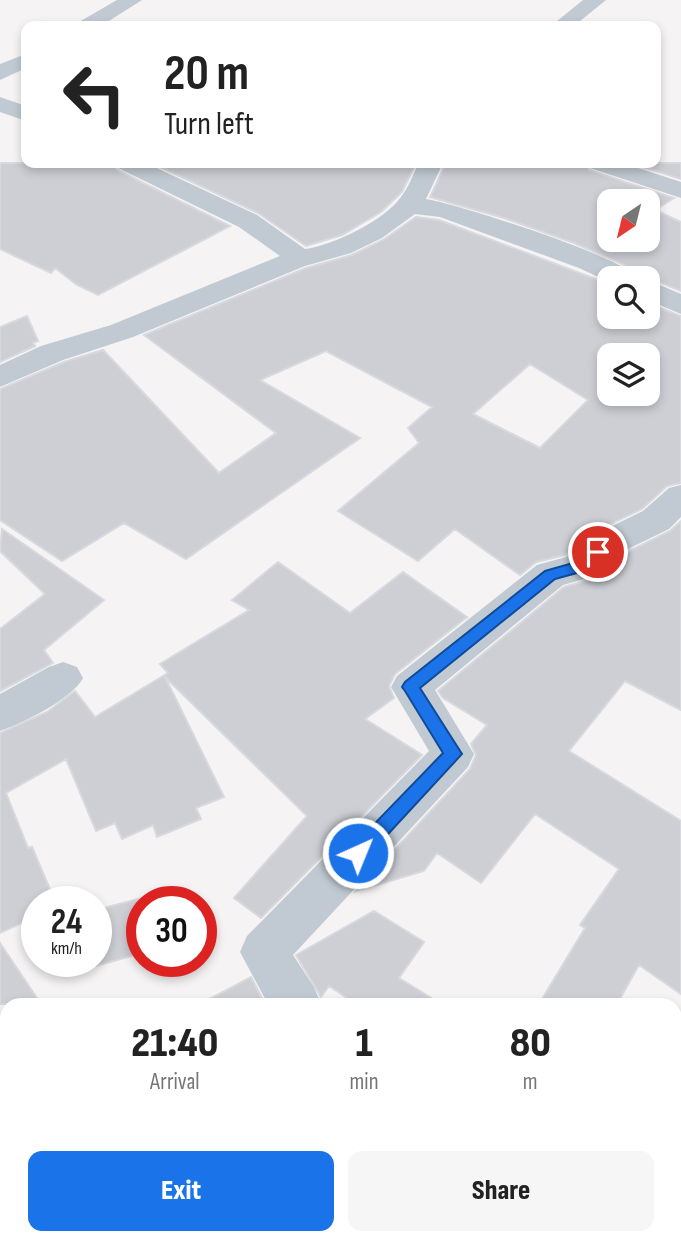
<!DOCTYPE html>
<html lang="en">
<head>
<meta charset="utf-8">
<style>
	:root { --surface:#fff; --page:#f6f6f6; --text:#222; --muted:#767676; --accent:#1a73e8 }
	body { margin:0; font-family:"Sofia Sans Condensed",sans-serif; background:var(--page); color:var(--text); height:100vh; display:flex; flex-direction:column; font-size:26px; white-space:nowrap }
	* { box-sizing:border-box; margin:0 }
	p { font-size:23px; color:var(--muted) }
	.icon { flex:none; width:38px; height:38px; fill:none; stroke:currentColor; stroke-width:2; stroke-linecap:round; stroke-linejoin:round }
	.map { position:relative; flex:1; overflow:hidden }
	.drawer { position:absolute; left:0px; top:998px; width:682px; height:247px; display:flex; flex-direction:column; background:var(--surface); border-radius:21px 21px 0 0; box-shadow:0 4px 10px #0003 }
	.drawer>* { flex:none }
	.top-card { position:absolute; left:21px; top:21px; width:640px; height:147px; border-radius:14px; box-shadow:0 4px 10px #0003; background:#fff; color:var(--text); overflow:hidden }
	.needle { width:46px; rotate:215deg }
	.fabs { position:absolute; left:597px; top:189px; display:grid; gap:14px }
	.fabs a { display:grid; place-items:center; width:63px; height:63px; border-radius:14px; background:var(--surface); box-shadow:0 4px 10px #0003; font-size:35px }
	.speed { position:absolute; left:21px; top:886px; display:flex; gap:14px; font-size:35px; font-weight:700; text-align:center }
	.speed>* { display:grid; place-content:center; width:91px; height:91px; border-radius:50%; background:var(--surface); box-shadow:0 4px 10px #0003; line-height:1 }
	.speed small { font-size:18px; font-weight:400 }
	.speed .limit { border:10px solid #d22; background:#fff; color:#111 }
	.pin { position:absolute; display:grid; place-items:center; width:60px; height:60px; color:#fff; margin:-30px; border:4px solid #fff; border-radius:50%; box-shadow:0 2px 7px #0007 }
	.me { position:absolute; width:77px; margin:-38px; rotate:44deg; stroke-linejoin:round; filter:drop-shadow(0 0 5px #0008) }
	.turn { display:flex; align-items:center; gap:24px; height:147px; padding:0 28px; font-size:32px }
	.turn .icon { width:91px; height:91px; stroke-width:2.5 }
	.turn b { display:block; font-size:49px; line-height:60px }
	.eta { display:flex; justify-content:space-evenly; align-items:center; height:119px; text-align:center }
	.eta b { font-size:42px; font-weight:800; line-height:49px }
	.action { display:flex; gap:14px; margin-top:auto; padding:14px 28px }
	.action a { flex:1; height:80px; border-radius:14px; background:var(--accent); color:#fff; font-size:28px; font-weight:800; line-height:80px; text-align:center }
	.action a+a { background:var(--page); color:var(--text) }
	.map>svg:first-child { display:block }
	.building { fill:#cdcfd5; stroke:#d7d9de; stroke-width:2; fill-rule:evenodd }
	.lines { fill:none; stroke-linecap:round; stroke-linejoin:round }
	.minor { fill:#c1cad2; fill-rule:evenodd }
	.route { fill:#1a73e8; stroke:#114b97; stroke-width:2 }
</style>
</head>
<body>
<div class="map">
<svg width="681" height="1244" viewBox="0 0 681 1244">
	<rect width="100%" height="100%" fill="#f5f3f3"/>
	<path class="building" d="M 0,163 L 112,163 L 117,170 L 230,226 L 98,295 L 77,285 L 55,268 L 51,273 L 0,249 Z
		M 152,163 L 416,163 L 402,192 L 381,212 L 342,235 L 306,246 L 258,213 Z
		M 446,163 L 584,163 L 589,170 L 674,198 L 655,210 L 681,222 L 681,291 L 649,278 L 640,278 L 627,266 L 574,243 L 504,218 L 430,197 ZM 609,201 L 648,201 L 648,240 L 609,240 Z
		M 631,163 L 681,163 L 681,179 Z
		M 416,217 L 439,220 L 609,284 L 609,317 L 648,317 L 648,303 L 681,316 L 681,483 L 667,486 L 642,509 L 602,528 L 565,555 L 536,562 L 520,575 L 455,529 L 418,561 L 338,511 L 419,443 L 408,428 L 432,407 L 326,351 L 260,380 L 360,438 L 186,559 L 124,523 L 62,561 L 0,520 L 0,389 L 64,362 L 103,350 L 219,473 L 276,433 L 144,335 L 306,268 L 352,255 L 383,240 ZM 609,355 L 648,355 L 648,394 L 609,394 ZM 530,364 L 588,400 L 540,448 L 473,414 Z
		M 27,316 L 38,341 L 33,343 L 35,346 L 0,362 L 0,327 Z
		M 681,521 L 681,710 L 625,681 L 569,751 L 681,821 L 681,994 L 639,965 L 617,1004 L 539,1004 L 585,928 L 580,925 L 619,869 L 535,814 L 481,883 L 437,853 L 424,871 L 356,891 L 470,769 L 476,755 L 471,744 L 487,725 L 443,698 L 438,691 L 564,587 L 593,579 L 631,550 L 670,531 Z
		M 2,529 L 104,600 L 44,650 L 53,663 L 0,691 L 0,629 L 45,594 L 0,551 Z
		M 278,562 L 350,613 L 403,572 L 467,617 L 395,674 L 389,686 L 394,698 L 365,719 L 422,755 L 261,918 L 234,898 L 307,816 L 165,677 L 224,797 L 196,808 L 201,819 L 157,837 L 153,825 L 122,839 L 115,823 L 96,831 L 66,759 L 6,793 L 28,848 L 32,847 L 55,901 L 37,901 L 37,916 L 0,933 L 0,733 L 47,712 L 75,691 L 95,717 L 168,673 L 160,664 L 249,610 L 232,600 Z
		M 142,898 L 142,953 L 96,966 L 96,910 Z
		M 374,911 L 424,942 L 399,978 L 441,1004 L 356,1004 L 329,986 L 321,997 L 296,955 Z
		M 0,943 L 41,1004 L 0,1004 Z
		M 251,977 L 265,1004 L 200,1004 Z"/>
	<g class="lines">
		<path class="minor" d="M 117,0 L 142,0 L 101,26 L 76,26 L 79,22 Z
			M 583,0 L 606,0 L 574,26 L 551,26 Z
			M 26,54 L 26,68 L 0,80 L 0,64 Z
			M 0,97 L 26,106 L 26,121 L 0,112 Z
			M 115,163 L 146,163 L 257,215 L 305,249 C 332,246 385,220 401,197 C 409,187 413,174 419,163 L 443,163 L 426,199 C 457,204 624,257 638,278 L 609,278 L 609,282 L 579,268 L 440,217 L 415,214 L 382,238 L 351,253 L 305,266 L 133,337 L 63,360 L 0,387 L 0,365 L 41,346 L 111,325 L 280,256 L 239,227 L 118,168 Z
			M 587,163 L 623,163 L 681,182 L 681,198 L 590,168 Z
			M 648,280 L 681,294 L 681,314 L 648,300 Z
			M 681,485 L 681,517 L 669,529 L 630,548 L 591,577 L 563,585 L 435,690 L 474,754 L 468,767 L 293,955 L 314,987 L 321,1004 L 268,1004 L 240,952 L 247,936 L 429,751 L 391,687 L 397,676 L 537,565 L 566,557 L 604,530 L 643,511 L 669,488 Z
			M 63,662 L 77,667 L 83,678 C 72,699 23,723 0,731 L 0,694 L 49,667 Z
			M 310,1237 L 366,1237 L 365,1244 L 309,1244 Z"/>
	</g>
	<path class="route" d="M 598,547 L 605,552 L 584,571 L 555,579 L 420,688 L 462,754 L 365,859 L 358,861 L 352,859 L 349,853 L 352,847 L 443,753 L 405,691 L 402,687 L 405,682 L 545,571 L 573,563 Z"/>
</svg>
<div class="fabs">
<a><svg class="needle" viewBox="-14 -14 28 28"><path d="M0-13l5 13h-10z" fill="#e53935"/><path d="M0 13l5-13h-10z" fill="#767676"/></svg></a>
<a><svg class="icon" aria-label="search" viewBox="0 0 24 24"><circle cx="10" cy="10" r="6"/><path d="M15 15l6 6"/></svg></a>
<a><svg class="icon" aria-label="layers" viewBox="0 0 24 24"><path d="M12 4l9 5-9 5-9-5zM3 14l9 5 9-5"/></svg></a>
</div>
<div class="speed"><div>24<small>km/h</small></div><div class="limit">30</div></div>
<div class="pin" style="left:598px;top:552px;background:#d93025"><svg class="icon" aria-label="arrive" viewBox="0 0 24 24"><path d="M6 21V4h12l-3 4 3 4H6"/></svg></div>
<svg class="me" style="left:358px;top:853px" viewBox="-20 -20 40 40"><circle r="17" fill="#1a73e8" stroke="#fff" stroke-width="3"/><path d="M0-11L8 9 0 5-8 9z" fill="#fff"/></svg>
<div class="top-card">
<div class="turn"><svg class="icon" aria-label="left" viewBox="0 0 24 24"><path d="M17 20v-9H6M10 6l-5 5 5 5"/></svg><div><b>20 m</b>Turn left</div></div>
</div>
<section class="drawer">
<div class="eta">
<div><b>21:40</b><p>Arrival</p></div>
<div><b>1</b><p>min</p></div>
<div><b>80</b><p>m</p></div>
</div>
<div class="action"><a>Exit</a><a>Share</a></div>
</section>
</div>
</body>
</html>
